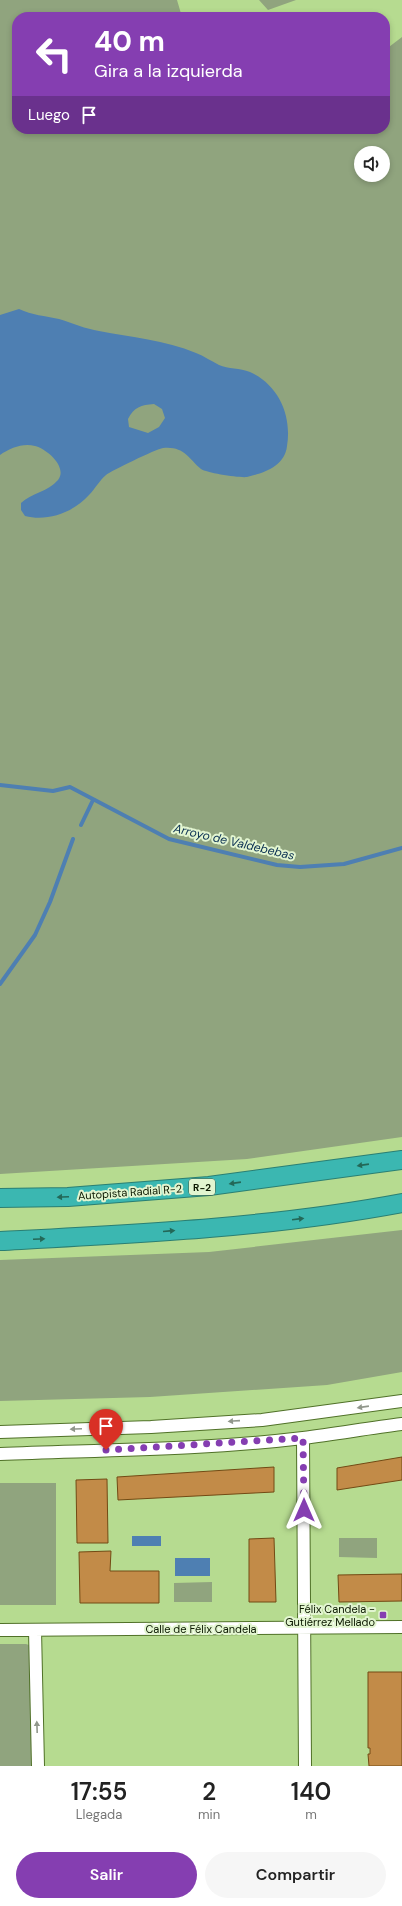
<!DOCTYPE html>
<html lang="es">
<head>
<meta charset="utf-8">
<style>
	:root { --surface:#fff; --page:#f6f6f6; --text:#222; --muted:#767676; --accent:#853eb1 }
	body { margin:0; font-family:"DM Sans",sans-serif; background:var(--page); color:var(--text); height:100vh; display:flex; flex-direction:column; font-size:15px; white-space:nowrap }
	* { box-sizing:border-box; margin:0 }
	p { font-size:13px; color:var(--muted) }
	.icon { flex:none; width:22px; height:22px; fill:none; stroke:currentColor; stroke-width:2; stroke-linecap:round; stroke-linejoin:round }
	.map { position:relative; height:1766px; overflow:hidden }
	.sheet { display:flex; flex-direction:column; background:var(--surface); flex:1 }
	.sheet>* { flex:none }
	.guide { position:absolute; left:12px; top:12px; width:378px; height:122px; border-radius:16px; box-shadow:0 2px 6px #0003; background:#853eb1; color:#fff; overflow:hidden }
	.controls { position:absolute; left:354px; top:146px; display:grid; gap:8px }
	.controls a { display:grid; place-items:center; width:36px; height:36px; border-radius:50%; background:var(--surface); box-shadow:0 2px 6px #0003; font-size:20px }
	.pin { position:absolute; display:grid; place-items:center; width:34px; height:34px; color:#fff; margin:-41px -17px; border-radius:50% 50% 50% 0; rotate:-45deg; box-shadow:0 0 4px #0007 }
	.pin .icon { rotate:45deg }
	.me { position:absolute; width:44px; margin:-22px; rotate:0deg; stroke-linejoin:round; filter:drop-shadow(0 0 3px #0008) }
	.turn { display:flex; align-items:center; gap:14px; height:84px; padding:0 16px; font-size:18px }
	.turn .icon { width:52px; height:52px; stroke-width:2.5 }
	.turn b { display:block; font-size:28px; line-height:34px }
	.then { display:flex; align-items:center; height:38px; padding:0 16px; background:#0003; gap:8px; font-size:15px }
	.eta { display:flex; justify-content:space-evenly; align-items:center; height:68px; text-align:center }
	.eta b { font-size:24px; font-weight:600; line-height:28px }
	.cta { display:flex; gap:8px; margin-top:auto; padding:8px 16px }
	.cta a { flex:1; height:46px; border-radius:24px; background:var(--accent); color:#fff; font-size:16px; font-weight:600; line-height:46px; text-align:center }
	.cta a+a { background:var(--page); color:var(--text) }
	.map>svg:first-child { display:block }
	.green { fill:#90a47e; fill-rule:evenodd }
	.water { fill:#4e7fb2; fill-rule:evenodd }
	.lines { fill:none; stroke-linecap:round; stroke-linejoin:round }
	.stream { stroke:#4e7fb2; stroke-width:4 }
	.building { fill:#c28b48; stroke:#724a14 }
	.minor-casing { stroke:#507128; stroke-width:14 }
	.highway-casing { stroke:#2a7f73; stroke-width:20 }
	.minor { stroke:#fff; stroke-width:12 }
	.highway { stroke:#3bb7b1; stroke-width:18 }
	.oneway { fill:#236858 }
	.oneway2 { fill:#91978c }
	.route { stroke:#853eb1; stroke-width:7; stroke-dasharray:0 12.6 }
	.poi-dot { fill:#853eb1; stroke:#e2f5d0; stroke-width:1.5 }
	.labels { text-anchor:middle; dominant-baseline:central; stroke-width:4; stroke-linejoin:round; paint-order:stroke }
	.shield { fill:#e2f5d0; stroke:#4c5a3e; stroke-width:1 }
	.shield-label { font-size:10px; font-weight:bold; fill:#0b1800 }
	.street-label { font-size:11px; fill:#0b1800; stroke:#e2f5d0 }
	.poi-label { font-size:11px; fill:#0b1800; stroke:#e2f5d0; text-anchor:end }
	.water-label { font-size:12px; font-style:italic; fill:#092f51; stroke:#e2f5d0 }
</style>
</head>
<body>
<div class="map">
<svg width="402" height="1766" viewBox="0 0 402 1766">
	<rect width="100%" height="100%" fill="#b6db90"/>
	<path class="green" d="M 0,0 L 177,0 L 182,17 L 17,17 L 17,129 L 385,129 L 385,50 L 402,37 L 402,1137 L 247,1159 L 0,1174 ZM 361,153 L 383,153 L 383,175 L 361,175 Z
		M 259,0 L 296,0 L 268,10 Z
		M 402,1230 L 402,1372 L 327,1385 L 150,1397 L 0,1401 L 0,1260 L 209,1252 Z
		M 0,1483 L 56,1483 L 56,1605 L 0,1605 Z
		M 339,1538 L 377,1538 L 377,1558 L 339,1557 Z
		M 212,1582 L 212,1602 L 174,1602 L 174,1583 Z
		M 0,1644 L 26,1644 L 32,1646 L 33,1766 L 0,1766 Z"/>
	<path class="water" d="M 19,309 C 32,315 45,316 59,319 C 72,323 86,329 99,331 C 131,337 165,340 196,353 C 204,356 211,361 219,365 C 228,369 240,368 250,372 C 279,385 292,416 287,446 C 285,466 264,473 247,477 C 239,478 207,473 201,469 C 188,458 184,446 163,448 C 156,449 111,471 106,475 C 99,481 95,489 89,495 C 74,512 48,522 25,516 L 21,510 L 21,503 C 31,493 48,492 58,480 C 68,467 47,449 35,446 C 22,443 11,448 0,455 L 0,315 ZM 154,404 L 162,409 L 165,418 L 159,427 L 148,433 L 129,427 L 128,419 C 134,407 141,405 154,404 Z
		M 132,1536 L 161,1536 L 161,1546 L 132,1546 Z
		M 175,1558 L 210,1558 L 210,1576 L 175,1576 Z"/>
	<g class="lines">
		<path class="stream" d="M 0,785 L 53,791 L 70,787 L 169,839 L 277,865 L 300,867 L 344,864 L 402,848
			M 81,825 L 93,800
			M 0,984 L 35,935 L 50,902 L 73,839"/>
	</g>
	<path class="building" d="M 402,1457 L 402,1480 L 337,1490 L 337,1468 Z
		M 274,1467 L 274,1492 L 118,1500 L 117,1477 Z
		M 107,1479 L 108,1543 L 77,1543 L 76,1480 Z
		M 274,1538 L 276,1602 L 249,1602 L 249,1539 Z
		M 111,1551 L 110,1571 L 159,1571 L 159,1603 L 80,1603 L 79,1552 Z
		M 402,1574 L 402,1601 L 339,1602 L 338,1575 Z
		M 368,1672 L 402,1672 L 402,1766 L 369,1766 L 368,1754 L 370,1754 L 370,1748 L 368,1748 Z"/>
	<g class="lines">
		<g class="minor-casing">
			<path id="minor" d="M 0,1432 L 151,1427 L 262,1420 L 402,1401
				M 303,1438 L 305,1766
				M 0,1454 C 101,1450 203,1450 303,1438 C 336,1434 369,1428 402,1424
				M 0,1630 L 402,1627
				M 35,1630 L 38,1766"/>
		</g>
		<g class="highway-casing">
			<path id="highway" d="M 0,1198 L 68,1197 L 209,1186 L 402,1160
				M 0,1241 C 134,1234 269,1228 402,1203"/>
		</g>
		<use href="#minor" class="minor"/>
		<use href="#highway" class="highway"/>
	</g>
	<defs><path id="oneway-solid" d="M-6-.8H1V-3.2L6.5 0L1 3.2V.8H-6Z"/></defs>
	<g class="oneway">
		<use href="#oneway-solid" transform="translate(363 1165) rotate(172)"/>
		<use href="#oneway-solid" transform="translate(235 1183) rotate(172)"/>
		<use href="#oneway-solid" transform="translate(63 1197) rotate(178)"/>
		<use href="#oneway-solid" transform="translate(298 1219) rotate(-7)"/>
		<use href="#oneway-solid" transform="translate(169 1231) rotate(-5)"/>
		<use href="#oneway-solid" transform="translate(39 1239) rotate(-3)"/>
	</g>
	<g class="oneway2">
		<use href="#oneway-solid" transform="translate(363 1407) rotate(172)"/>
		<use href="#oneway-solid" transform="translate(234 1421) rotate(176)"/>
		<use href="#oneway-solid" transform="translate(76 1429) rotate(178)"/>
		<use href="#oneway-solid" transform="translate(37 1727) rotate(-92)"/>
	</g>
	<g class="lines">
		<path class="route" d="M 106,1450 L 303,1438 L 304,1510"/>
	</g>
	<rect class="poi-dot" x="379" y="1611" width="8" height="8" rx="2"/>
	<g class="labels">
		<rect class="shield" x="189" y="1179" width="26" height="16" rx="3"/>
		<g class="shield-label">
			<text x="202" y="1187">R-2</text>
		</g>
		<g class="street-label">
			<text transform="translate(130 1192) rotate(-4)">Autopista Radial R-2</text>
			<text x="201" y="1629">Calle de Félix Candela</text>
		</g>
		<g class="poi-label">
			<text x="375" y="1609">Félix Candela -<tspan x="375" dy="13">Gutiérrez Mellado</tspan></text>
		</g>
		<g class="water-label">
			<text transform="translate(234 842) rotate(13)">Arroyo de Valdebebas</text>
		</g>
	</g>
</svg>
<div class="controls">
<a><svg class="icon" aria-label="sound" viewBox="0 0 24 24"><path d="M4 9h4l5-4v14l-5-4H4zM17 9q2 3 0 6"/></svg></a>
</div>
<div class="pin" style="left:106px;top:1450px;background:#d93025"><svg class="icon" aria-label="arrive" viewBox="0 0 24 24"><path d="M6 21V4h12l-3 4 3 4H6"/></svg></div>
<svg class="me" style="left:304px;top:1510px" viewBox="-20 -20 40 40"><path d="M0-17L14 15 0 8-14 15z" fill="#853eb1" stroke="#fff" stroke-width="4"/></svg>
<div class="guide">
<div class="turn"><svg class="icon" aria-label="left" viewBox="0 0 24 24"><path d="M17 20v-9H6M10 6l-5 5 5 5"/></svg><div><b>40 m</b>Gira a la izquierda</div></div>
<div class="then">Luego<svg class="icon" aria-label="arrive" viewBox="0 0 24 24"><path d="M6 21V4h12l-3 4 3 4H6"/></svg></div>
</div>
</div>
<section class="sheet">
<div class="eta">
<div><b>17:55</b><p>Llegada</p></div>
<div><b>2</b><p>min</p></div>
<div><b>140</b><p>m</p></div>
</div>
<div class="cta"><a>Salir</a><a>Compartir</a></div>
</section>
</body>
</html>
